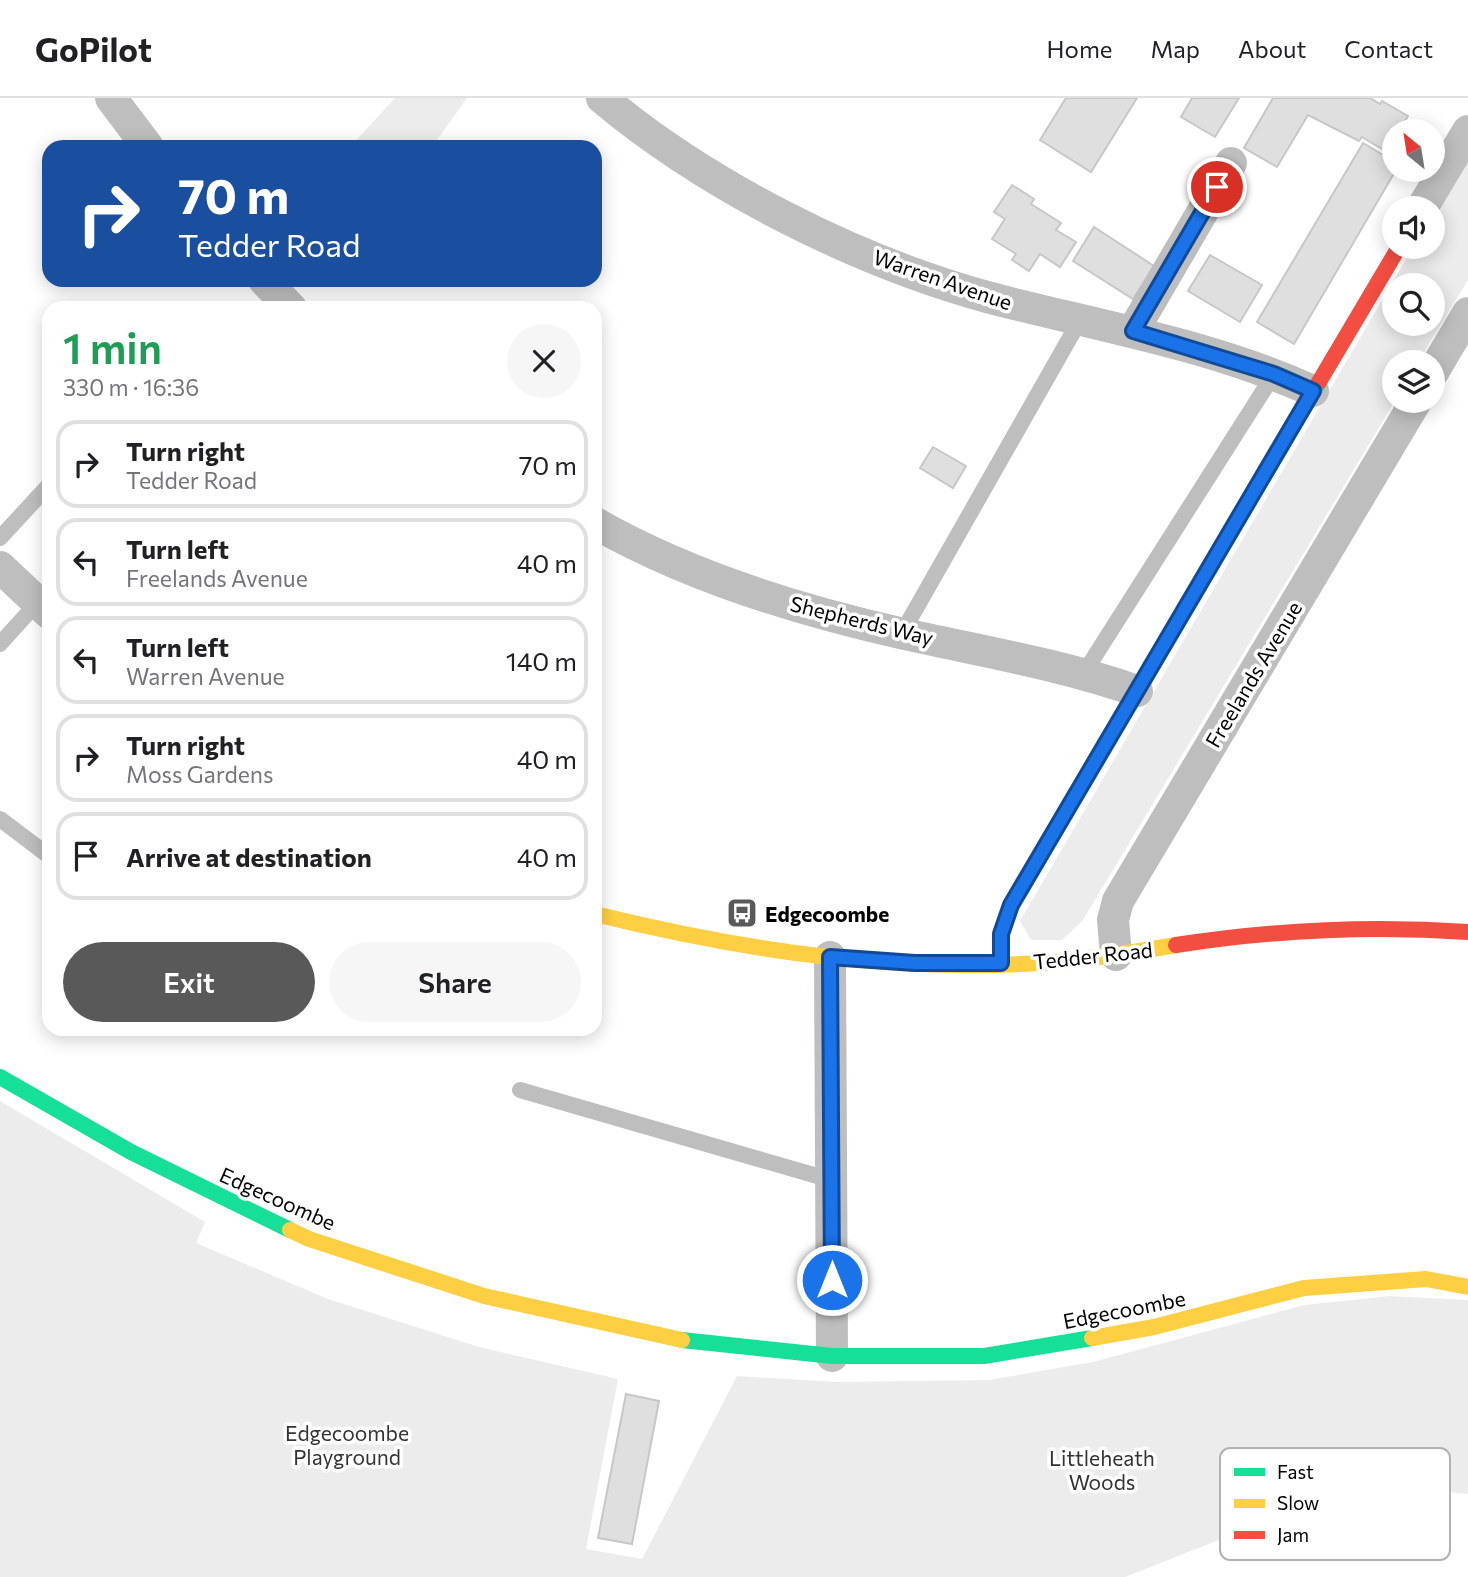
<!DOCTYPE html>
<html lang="en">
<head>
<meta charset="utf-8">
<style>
	:root { --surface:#fff; --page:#f6f6f6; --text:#202124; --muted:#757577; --line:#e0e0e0; --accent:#595959 }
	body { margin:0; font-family:Commissioner,sans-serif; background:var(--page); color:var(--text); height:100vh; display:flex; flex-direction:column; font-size:26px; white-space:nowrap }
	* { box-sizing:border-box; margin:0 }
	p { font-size:23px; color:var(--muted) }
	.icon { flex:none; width:38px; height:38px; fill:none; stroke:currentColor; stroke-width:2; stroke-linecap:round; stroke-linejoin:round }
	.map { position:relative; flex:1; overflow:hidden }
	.details { position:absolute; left:42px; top:203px; width:560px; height:735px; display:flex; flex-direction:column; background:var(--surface); border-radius:21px; box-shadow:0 4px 18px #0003 }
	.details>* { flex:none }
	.guide { position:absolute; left:42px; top:42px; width:560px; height:147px; border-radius:21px; box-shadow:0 4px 18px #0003; background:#1a4fa0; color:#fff; overflow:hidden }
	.needle { width:46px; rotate:330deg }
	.buttons { position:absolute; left:1382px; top:21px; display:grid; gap:14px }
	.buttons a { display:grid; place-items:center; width:63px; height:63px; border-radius:50%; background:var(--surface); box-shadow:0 4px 18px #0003; font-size:35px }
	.pin { position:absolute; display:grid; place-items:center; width:60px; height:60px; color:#fff; margin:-30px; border:4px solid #fff; border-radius:50%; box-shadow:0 2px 7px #0007 }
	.me { position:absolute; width:77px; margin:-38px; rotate:0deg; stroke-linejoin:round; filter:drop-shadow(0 0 5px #0008) }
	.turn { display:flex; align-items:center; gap:24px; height:147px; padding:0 21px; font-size:32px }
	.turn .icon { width:91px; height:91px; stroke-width:2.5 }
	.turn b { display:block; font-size:49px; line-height:60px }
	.round { display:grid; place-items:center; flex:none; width:74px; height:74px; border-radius:37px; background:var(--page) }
	.overview { display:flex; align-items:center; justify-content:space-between; height:119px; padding:0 21px }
	h1 { font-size:42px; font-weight:600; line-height:52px; color:#1e9e55 }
	.button { display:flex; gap:14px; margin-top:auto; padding:14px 21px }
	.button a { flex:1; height:80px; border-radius:42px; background:var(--accent); color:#fff; font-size:28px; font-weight:600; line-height:80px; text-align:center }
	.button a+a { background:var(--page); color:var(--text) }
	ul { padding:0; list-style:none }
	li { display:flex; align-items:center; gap:21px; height:88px; margin:0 14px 10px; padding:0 7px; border:4px solid var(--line); border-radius:21px }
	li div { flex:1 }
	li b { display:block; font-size:26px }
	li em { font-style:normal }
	header { display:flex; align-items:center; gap:42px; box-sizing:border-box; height:98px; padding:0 35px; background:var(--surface); border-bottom:2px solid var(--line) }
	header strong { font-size:33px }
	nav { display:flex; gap:38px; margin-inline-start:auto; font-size:24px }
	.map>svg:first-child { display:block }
	.green { fill:#ececec; fill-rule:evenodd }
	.building { fill:#dfdfdf; stroke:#c7c7c7; stroke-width:2 }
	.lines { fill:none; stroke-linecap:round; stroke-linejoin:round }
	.lane { stroke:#bebebe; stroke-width:16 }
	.street { stroke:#bebebe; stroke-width:32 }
	.fast { stroke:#16e098; stroke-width:16 }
	.slow { stroke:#ffcf43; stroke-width:16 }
	.jam { stroke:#f24e42; stroke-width:16 }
	.route-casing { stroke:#114b97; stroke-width:18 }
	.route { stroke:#1a73e8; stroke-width:12 }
	.labels { text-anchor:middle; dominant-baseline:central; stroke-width:7; stroke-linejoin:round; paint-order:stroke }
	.street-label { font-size:21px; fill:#000; stroke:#fff }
	.poi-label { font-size:21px; font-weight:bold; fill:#000; stroke:#fff; text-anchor:start }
	.park-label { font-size:21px; fill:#333; stroke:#fff }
	.key { fill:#fff; stroke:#b2b2b2; stroke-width:2 }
	.key-label { font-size:19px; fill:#000 }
</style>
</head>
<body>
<header>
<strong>GoPilot</strong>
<nav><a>Home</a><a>Map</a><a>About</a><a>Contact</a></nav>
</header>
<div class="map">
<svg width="1468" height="1479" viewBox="0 0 1468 1479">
	<rect width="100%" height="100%" fill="#fff"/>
	<path class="green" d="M 395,0 L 467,0 L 432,49 L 350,49 Z
		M 1468,57 L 1468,182 L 1418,264 L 1395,264 L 1395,303 L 1083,822 L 1062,842 L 1031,842 L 1020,823 L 1413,149 L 1433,149 L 1433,114 ZM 1395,187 L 1433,187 L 1433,226 L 1395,226 Z
		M 0,1003 L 205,1124 L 196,1145 L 328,1201 L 479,1249 L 618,1281 L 586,1451 L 642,1461 L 737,1278 L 836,1284 L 989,1282 L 1093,1264 L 1304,1207 L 1389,1198 L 1468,1202 L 1468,1396 L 1405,1390 L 1371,1393 L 1338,1400 L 1264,1424 L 1125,1479 L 0,1479 Z"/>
	<path class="building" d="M 1066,0 L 1137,0 L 1091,74 L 1040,42 Z
		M 1192,0 L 1239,0 L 1215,39 L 1181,19 Z
		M 1273,0 L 1370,0 L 1380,6 L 1382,3 L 1408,18 L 1399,33 L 1395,33 L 1395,40 L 1387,54 L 1362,39 L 1359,43 L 1308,17 L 1277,69 L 1244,50 Z
		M 1363,45 L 1395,64 L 1396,72 L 1294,246 L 1257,224 Z
		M 1012,87 L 1034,101 L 1031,106 L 1061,125 L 1056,132 L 1076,144 L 1060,169 L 1040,156 L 1029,173 L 1012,162 L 1016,156 L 992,141 L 1005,121 L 994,114 Z
		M 1094,129 L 1154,168 L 1133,201 L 1073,163 Z
		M 1210,157 L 1262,187 L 1240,224 L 1188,193 Z
		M 933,349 L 966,368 L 953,390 L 920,370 Z
		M 626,1296 L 659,1303 L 632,1446 L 598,1440 Z"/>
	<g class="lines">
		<path class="lane" d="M 0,440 L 49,387
			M 902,535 L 1080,222
			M 0,546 L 37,505
			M 1084,575 L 1274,276
			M 0,721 L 49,758
			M 520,992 L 831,1082"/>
		<path class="street" d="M 111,0 L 148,49
			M 602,0 C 707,88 856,163 987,199 C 1097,228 1209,246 1313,293
			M 1422,110 L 1468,33
			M 264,182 L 291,210
			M 1133,233 L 1231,65
			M 1433,274 L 1468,215
			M 595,425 C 686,477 798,512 900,535 C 980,553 1060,566 1137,593
			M 0,469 L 49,515
			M 1116,857 L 1113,822 L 1118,803 L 1416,303
			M 830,859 L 832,1258"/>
		<path class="fast" d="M 1136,595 L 1319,284
			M 0,979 L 131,1054 L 290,1132
			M 682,1242 L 832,1258 L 984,1258 L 1092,1240"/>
		<path class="slow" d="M 595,816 C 745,853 900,876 1055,864 C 1096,860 1136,854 1176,847
			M 1001,865 L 1001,837 L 1011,807 L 1136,595
			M 290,1132 L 309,1141 L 484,1198 L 682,1242
			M 1092,1240 L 1154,1229 L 1304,1190 L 1426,1181 L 1468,1189"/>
		<path class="jam" d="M 1319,284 L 1399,149
			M 1176,847 C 1273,832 1370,827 1468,834"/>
	</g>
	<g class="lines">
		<g class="route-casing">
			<path id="route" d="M 832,1182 L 830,859 L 915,865 L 1001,865 L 1001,836 L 1011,807 L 1313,293 L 1274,276 L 1133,233 L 1217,89"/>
		</g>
		<use href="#route" class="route"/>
	</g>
	<defs>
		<g id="bus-square" transform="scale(1.575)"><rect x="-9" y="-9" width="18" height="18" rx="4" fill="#595959" stroke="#fff"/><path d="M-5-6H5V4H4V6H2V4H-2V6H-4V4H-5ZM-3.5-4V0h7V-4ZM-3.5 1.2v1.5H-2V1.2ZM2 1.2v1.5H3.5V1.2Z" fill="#fff"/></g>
	</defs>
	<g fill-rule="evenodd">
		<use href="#bus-square" x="742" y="815"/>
	</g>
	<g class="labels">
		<g class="street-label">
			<text transform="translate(943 181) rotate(19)">Warren Avenue</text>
			<text transform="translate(862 522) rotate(14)">Shepherds Way</text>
			<text transform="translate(1253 576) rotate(-59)">Freelands Avenue</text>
			<text transform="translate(1093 857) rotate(-6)">Tedder Road</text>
			<text transform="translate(278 1100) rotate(24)">Edgecoombe</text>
			<text transform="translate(1124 1211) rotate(-11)">Edgecoombe</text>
		</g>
		<g class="poi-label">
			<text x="765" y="815">Edgecoombe</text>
		</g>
		<g class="park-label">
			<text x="347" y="1334">Edgecoombe<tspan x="347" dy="24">Playground</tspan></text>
			<text x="1102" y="1359">Littleheath<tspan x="1102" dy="24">Woods</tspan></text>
		</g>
	</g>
	<rect x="1220" y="1350" width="230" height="112" rx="10" class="key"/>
	<rect x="1234" y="1370" width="31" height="8" fill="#16e098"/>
	<rect x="1234" y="1401" width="31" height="9" fill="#ffcf43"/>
	<rect x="1234" y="1433" width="31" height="8" fill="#f24e42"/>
	<g class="key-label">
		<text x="1277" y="1381">Fast</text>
		<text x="1277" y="1412">Slow</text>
		<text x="1277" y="1444">Jam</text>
	</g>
</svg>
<div class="buttons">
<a><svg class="needle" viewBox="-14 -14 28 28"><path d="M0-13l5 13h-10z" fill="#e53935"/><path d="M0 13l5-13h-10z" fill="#757577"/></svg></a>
<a><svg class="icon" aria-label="sound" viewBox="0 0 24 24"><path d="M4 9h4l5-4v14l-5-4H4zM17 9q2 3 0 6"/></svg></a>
<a><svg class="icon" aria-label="search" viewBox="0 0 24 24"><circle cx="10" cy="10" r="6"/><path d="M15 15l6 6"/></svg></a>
<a><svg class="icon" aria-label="layers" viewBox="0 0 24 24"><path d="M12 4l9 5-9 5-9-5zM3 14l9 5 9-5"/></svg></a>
</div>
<div class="pin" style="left:1217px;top:89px;background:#d93025"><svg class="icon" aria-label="arrive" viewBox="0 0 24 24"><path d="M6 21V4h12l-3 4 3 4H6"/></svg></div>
<svg class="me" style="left:832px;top:1182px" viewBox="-20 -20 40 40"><circle r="17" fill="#1a73e8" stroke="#fff" stroke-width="3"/><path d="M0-11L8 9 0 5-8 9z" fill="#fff"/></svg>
<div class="guide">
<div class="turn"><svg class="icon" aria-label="right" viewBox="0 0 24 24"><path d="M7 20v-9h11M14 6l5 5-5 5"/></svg><div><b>70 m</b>Tedder Road</div></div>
</div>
<section class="details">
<div class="overview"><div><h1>1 min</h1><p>330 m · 16:36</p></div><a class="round"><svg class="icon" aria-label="close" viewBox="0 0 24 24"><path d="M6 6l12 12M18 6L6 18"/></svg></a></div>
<ul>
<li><svg class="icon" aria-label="right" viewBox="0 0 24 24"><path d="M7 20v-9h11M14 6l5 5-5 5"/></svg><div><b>Turn right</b><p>Tedder Road</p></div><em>70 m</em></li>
<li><svg class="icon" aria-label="left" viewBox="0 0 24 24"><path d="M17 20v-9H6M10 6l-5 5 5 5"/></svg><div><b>Turn left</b><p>Freelands Avenue</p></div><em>40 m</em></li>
<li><svg class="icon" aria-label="left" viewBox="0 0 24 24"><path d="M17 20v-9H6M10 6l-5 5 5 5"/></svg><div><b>Turn left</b><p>Warren Avenue</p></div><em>140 m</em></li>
<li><svg class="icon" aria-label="right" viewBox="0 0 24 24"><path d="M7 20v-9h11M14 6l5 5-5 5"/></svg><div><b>Turn right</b><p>Moss Gardens</p></div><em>40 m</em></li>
<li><svg class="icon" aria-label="arrive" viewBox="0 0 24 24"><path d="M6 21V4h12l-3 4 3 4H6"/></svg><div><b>Arrive at destination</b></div><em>40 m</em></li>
</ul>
<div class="button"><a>Exit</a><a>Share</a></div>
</section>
</div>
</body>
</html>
